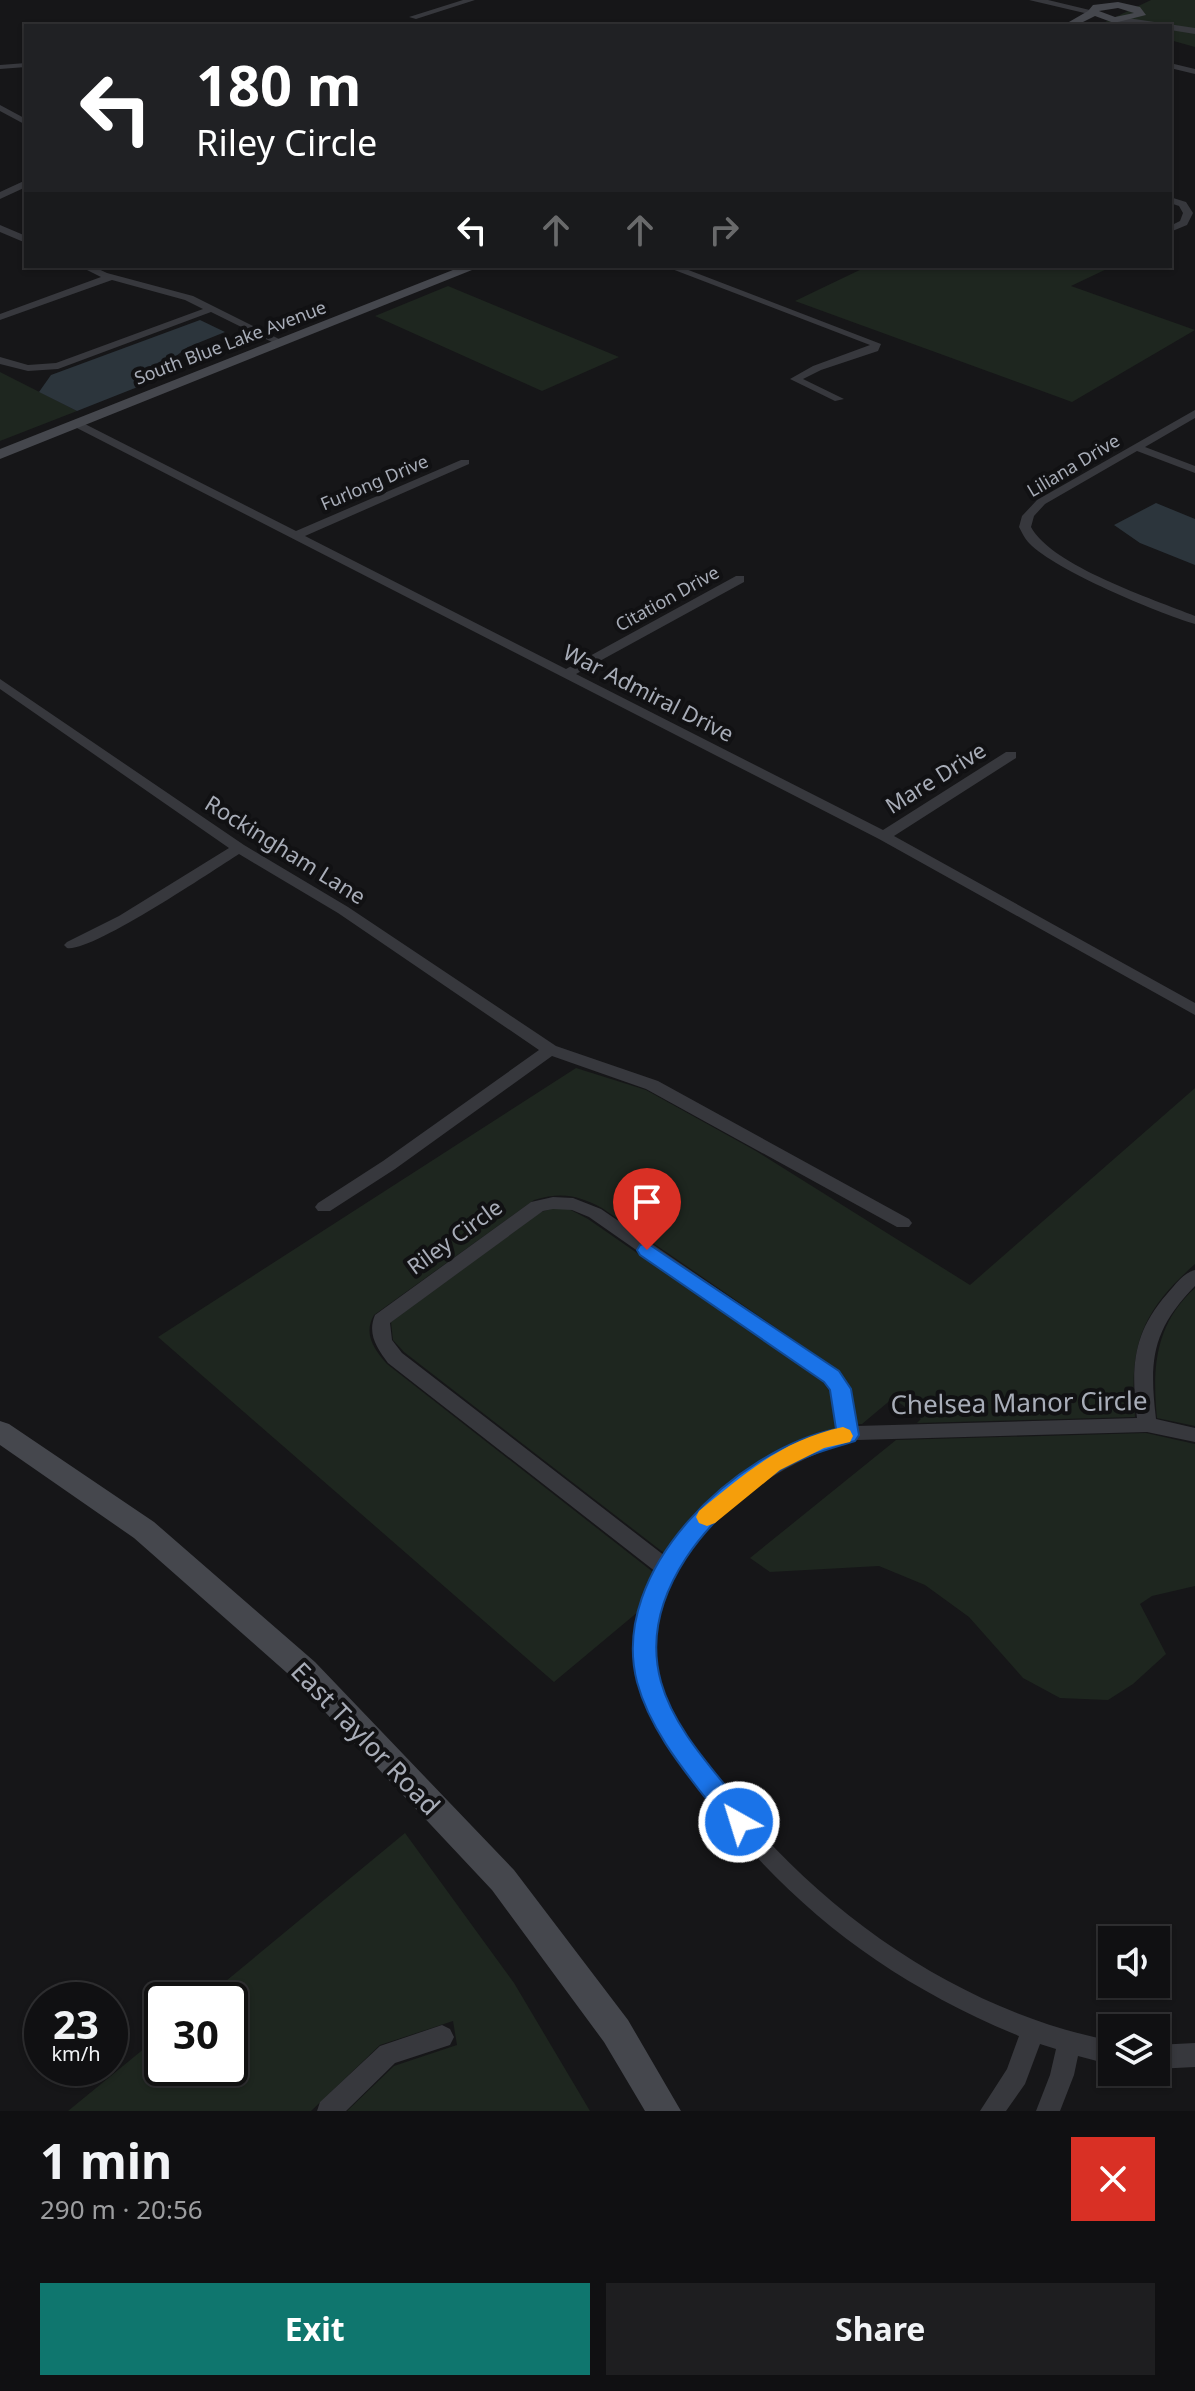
<!DOCTYPE html>
<html lang="en">
<head>
<meta charset="utf-8">
<style>
	:root { --surface:#101012; --page:#1e1e20; --text:#f1f3f6; --muted:#9c9d9f; --line:#303032; --accent:#0f766e }
	body { margin:0; font-family:"Noto Sans",sans-serif; background:var(--page); color:var(--text); height:100vh; display:flex; flex-direction:column; font-size:30px; white-space:nowrap }
	* { box-sizing:border-box; margin:0 }
	p { font-size:26px; color:var(--muted) }
	.icon { flex:none; width:44px; height:44px; fill:none; stroke:currentColor; stroke-width:2; stroke-linecap:round; stroke-linejoin:round }
	.map { position:relative; height:2111px; overflow:hidden }
	.details { display:flex; flex-direction:column; background:var(--surface); flex:1 }
	.details>* { flex:none }
	.guide { position:absolute; left:24px; top:24px; width:1148px; height:244px; border-radius:0px; box-shadow:0 2px 6px #0004,0 0 0 2px var(--line); background:#202124; color:#fff; overflow:hidden }
	.fabs { position:absolute; left:1098px; top:1926px; display:grid; gap:16px }
	.fabs a { display:grid; place-items:center; width:72px; height:72px; border-radius:0px; background:var(--surface); box-shadow:0 2px 6px #0004,0 0 0 2px var(--line); font-size:40px }
	.speed { position:absolute; left:24px; top:1982px; display:flex; gap:16px; font-size:40px; font-weight:700; text-align:center }
	.speed>* { display:grid; place-content:center; width:104px; height:104px; border-radius:50%; background:var(--surface); box-shadow:0 2px 6px #0004,0 0 0 2px var(--line); line-height:1 }
	.speed small { font-size:20px; font-weight:400 }
	.speed .limit { border:4px solid #111; border-radius:12px; background:#fff; color:#111 }
	.pin { position:absolute; display:grid; place-items:center; width:68px; height:68px; color:#fff; margin:-82px -34px; border-radius:50% 50% 50% 0; rotate:-45deg; box-shadow:0 0 8px #0007 }
	.pin .icon { rotate:45deg }
	.me { position:absolute; width:88px; margin:-44px; rotate:321deg; stroke-linejoin:round; filter:drop-shadow(0 0 6px #0008) }
	.turn { display:flex; align-items:center; gap:28px; height:168px; padding:0 40px; font-size:36px }
	.turn .icon { width:104px; height:104px; stroke-width:2.5 }
	.turn b { display:block; font-size:56px; line-height:68px }
	.lanes { display:flex; align-items:center; height:76px; padding:0 40px; background:#0003; justify-content:center; gap:40px; direction:ltr }
	.lanes .off { opacity:.35 }
	.round { display:grid; place-items:center; flex:none; width:84px; height:84px; border-radius:0px; background:var(--page) }
	.summary { display:flex; align-items:center; justify-content:space-between; height:136px; padding:0 40px }
	h1 { font-size:48px; font-weight:700; line-height:60px }
	.button { display:flex; gap:16px; margin-top:auto; padding:16px 40px }
	.button a { flex:1; height:92px; border-radius:0px; background:var(--accent); color:#fff; font-size:32px; font-weight:700; line-height:92px; text-align:center }
	.button a+a { background:var(--page); color:var(--text) }
	.map>svg:first-child { display:block }
	.green { fill:#1e261f }
	.water { fill:#2c353c }
	.lines { fill:none; stroke-linecap:round; stroke-linejoin:round }
	.minor { fill:#37383d; fill-rule:evenodd }
	.tertiary { fill:#37383d; fill-rule:evenodd }
	.secondary { fill:#45474d; fill-rule:evenodd }
	.route { fill:#1a73e8; stroke:#114b97; stroke-width:2 }
	.slow { fill:#f59e0b }
	.labels { text-anchor:middle; dominant-baseline:central; stroke-width:8; stroke-linejoin:round; paint-order:stroke }
	.far-street-label { font-size:18px; fill:#a8adb8; stroke:#111113 }
	.street-label { font-size:22px; fill:#a8adb8; stroke:#111113 }
	.near-street-label { font-size:26px; fill:#a8adb8; stroke:#111113 }
</style>
</head>
<body>
<div class="map">
<svg width="1195" height="2111" viewBox="0 0 1195 2111">
	<rect width="100%" height="100%" fill="#161618"/>
	<path class="green" d="M 1151,0 L 1195,0 L 1195,47 L 1170,40 L 1170,26 L 1116,26 L 1103,23 Z
		M 868,266 L 1113,266 L 1071,286 L 1195,330 L 1072,402 L 795,301 Z
		M 448,286 L 619,357 L 542,391 L 375,316 Z
		M 0,372 L 77,411 L 0,441 Z
		M 576,1068 L 646,1090 L 756,1151 L 970,1285 L 1195,1088 L 1195,1264 C 1141,1312 1129,1345 1135,1417 L 917,1423 L 921,1419 L 893,1398 L 862,1424 L 857,1424 L 850,1388 L 839,1371 L 602,1208 C 577,1195 562,1192 534,1200 L 374,1315 C 363,1334 374,1349 387,1364 L 653,1572 L 639,1611 L 554,1682 L 158,1337 Z
		M 554,1208 L 567,1208 L 588,1219 L 823,1382 L 830,1392 L 836,1429 C 775,1443 695,1498 664,1553 L 404,1352 L 393,1340 L 391,1322 L 541,1212 Z
		M 1195,1288 L 1195,1426 L 1157,1418 C 1152,1368 1155,1324 1195,1288 Z
		M 1146,1433 L 1195,1444 L 1195,1586 L 1152,1596 L 1140,1604 L 1166,1654 L 1133,1684 L 1108,1700 L 1060,1698 L 1023,1678 L 969,1617 L 925,1585 L 879,1566 L 770,1572 L 750,1558 L 896,1440 Z
		M 405,1833 L 514,1983 L 590,2111 L 347,2111 L 394,2066 L 457,2045 L 453,2021 L 380,2045 L 311,2111 L 68,2111 L 162,2034 L 162,2068 L 230,2068 L 230,2000 L 203,2000 Z"/>
	<path class="water" d="M 200,320 L 225,332 L 188,347 L 176,356 L 169,365 L 178,371 L 77,411 L 39,392 L 51,375 Z
		M 1156,503 L 1195,519 L 1195,565 L 1140,543 L 1114,525 Z"/>
	<g class="lines">
		<path class="minor" d="M 463,0 L 475,0 L 416,19 L 409,17 Z
			M 26,63 L 26,67 L 0,69 L 0,65 Z
			M 1170,63 L 1195,69 L 1195,74 L 1170,68 Z
			M 0,105 L 26,119 L 26,125 L 0,111 Z
			M 26,180 L 26,187 L 0,199 L 0,192 Z
			M 1170,197 L 1186,202 L 1193,213 L 1187,225 L 1170,232 L 1170,226 L 1180,221 L 1183,213 L 1179,206 L 1170,203 Z
			M 0,225 L 26,236 L 26,243 L 0,232 Z
			M 79,266 L 92,266 L 107,273 L 193,296 L 287,343 L 278,345 L 211,312 L 58,369 L 28,371 L 0,364 L 0,357 L 28,365 L 56,363 L 203,309 L 185,300 L 112,280 L 0,320 L 0,314 L 101,277 Z
			M 664,266 L 678,266 L 881,344 L 878,351 L 821,370 L 803,379 L 844,399 L 835,401 L 790,379 L 813,366 L 870,345 Z
			M 1195,410 L 1195,418 L 1145,447 L 1195,466 L 1195,473 L 1137,451 L 1045,504 L 1034,516 L 1031,527 C 1052,566 1153,599 1195,616 L 1195,624 C 1156,612 1056,571 1029,543 C 1024,538 1022,532 1019,527 L 1022,516 L 1037,500 Z
			M 73,422 L 81,422 L 296,531 L 461,460 L 469,460 L 469,464 L 305,536 L 566,669 L 736,576 L 744,576 L 744,582 L 576,674 L 883,830 L 1006,752 L 1016,752 L 1016,758 L 894,836 L 1195,1003 L 1195,1015 L 879,839 L 73,426 Z
			M 0,679 L 244,845 L 348,907 L 556,1046 L 658,1081 L 909,1219 L 912,1223 L 909,1227 L 897,1227 L 646,1089 L 552,1056 L 395,1169 L 330,1211 L 318,1211 L 315,1207 L 318,1203 L 383,1161 L 539,1050 L 338,913 L 239,854 C 212,871 91,953 67,948 L 64,945 L 67,942 L 119,916 L 229,848 L 0,689 Z
			M 553,1197 L 573,1198 L 601,1209 L 839,1372 L 849,1389 L 856,1426 L 1137,1418 C 1131,1368 1132,1334 1167,1294 C 1175,1285 1183,1273 1195,1270 L 1195,1286 C 1152,1330 1149,1360 1156,1419 L 1195,1428 L 1195,1442 L 1147,1432 L 857,1440 C 748,1468 608,1584 670,1709 C 763,1870 929,2005 1112,2041 L 1112,2065 L 1078,2056 L 1074,2075 L 1060,2111 L 1036,2111 L 1050,2075 L 1056,2049 L 1040,2044 L 1025,2084 L 1006,2111 L 980,2111 L 1007,2069 L 1019,2036 C 882,1979 785,1903 696,1784 C 668,1747 640,1707 636,1660 C 633,1629 643,1599 656,1572 L 388,1363 C 377,1348 367,1334 375,1315 L 531,1202 ZM 553,1209 L 572,1210 L 589,1217 L 825,1382 L 831,1390 L 838,1430 C 770,1450 701,1494 665,1556 L 402,1353 L 392,1340 L 390,1323 L 543,1211 Z
			M 442,2025 L 450,2029 L 454,2037 L 450,2045 L 395,2063 L 346,2111 L 317,2111 L 320,2102 L 380,2046 Z
			M 1195,2043 L 1195,2067 L 1156,2069 L 1156,2045 Z"/>
		<path class="tertiary" d="M 1029,0 L 1048,0 L 1098,12 L 1093,15 Z
			M 1121,17 L 1195,28 L 1195,34 L 1170,30 L 1170,26 L 1118,22 Z"/>
		<path class="secondary" d="M 1118,2 L 1140,7 L 1146,15 L 1114,23 L 1095,16 L 1075,26 L 1062,26 L 1088,11 L 1093,5 ZM 1118,8 L 1134,13 L 1115,17 L 1099,11 Z
			M 463,266 L 482,266 L 0,459 L 0,449 Z
			M 0,1421 L 9,1424 L 154,1522 L 315,1662 L 514,1870 L 628,2020 L 681,2111 L 645,2111 L 604,2042 L 492,1890 L 295,1680 L 134,1538 L 0,1445 Z"/>
	</g>
	<path class="route" d="M 647,1243 L 839,1371 L 851,1389 L 859,1435 L 855,1441 C 830,1449 805,1455 782,1469 C 711,1510 637,1595 661,1682 C 675,1732 718,1774 748,1814 L 752,1822 L 748,1830 L 739,1834 L 730,1830 C 697,1785 652,1738 637,1682 C 608,1570 736,1450 836,1429 L 830,1390 L 824,1382 L 640,1255 L 637,1250 L 640,1245 Z"/>
	<path class="slow" d="M 843,1427 L 850,1430 L 853,1436 L 850,1442 L 824,1448 L 780,1470 L 715,1523 L 707,1526 L 699,1523 L 696,1517 L 699,1511 C 746,1473 782,1440 843,1427 Z"/>
	<g class="labels">
		<g class="far-street-label">
			<text transform="translate(230 342) rotate(-21)">South Blue Lake Avenue</text>
			<text transform="translate(1073 465) rotate(-31)">Liliana Drive</text>
			<text transform="translate(374 482) rotate(-23)">Furlong Drive</text>
			<text transform="translate(667 598) rotate(-29)">Citation Drive</text>
		</g>
		<g class="street-label">
			<text transform="translate(649 692) rotate(27)">War Admiral Drive</text>
			<text transform="translate(935 777) rotate(-32)">Mare Drive</text>
			<text transform="translate(286 849) rotate(32)">Rockingham Lane</text>
			<text transform="translate(454 1236) rotate(-36)">Riley Circle</text>
		</g>
		<g class="near-street-label">
			<text transform="translate(1019 1402) rotate(-1)">Chelsea Manor Circle</text>
			<text transform="translate(366 1738) rotate(46)">East Taylor Road</text>
		</g>
	</g>
</svg>
<div class="fabs">
<a><svg class="icon" aria-label="sound" viewBox="0 0 24 24"><path d="M4 9h4l5-4v14l-5-4H4zM17 9q2 3 0 6"/></svg></a>
<a><svg class="icon" aria-label="layers" viewBox="0 0 24 24"><path d="M12 4l9 5-9 5-9-5zM3 14l9 5 9-5"/></svg></a>
</div>
<div class="speed"><div>23<small>km/h</small></div><div class="limit">30</div></div>
<div class="pin" style="left:647px;top:1250px;background:#d93025"><svg class="icon" aria-label="arrive" viewBox="0 0 24 24"><path d="M6 21V4h12l-3 4 3 4H6"/></svg></div>
<svg class="me" style="left:739px;top:1822px" viewBox="-20 -20 40 40"><circle r="17" fill="#1a73e8" stroke="#fff" stroke-width="3"/><path d="M0-11L8 9 0 5-8 9z" fill="#fff"/></svg>
<div class="guide">
<div class="turn"><svg class="icon" aria-label="left" viewBox="0 0 24 24"><path d="M17 20v-9H6M10 6l-5 5 5 5"/></svg><div><b>180 m</b>Riley Circle</div></div>
<div class="lanes"><svg class="icon" aria-label="left" viewBox="0 0 24 24"><path d="M17 20v-9H6M10 6l-5 5 5 5"/></svg><svg class="icon off" aria-label="ahead" viewBox="0 0 24 24"><path d="M12 20V5M6 11l6-6 6 6"/></svg><svg class="icon off" aria-label="ahead" viewBox="0 0 24 24"><path d="M12 20V5M6 11l6-6 6 6"/></svg><svg class="icon off" aria-label="right" viewBox="0 0 24 24"><path d="M7 20v-9h11M14 6l5 5-5 5"/></svg></div>
</div>
</div>
<section class="details">
<div class="summary"><div><h1>1 min</h1><p>290 m · 20:56</p></div><a class="round" style="background:#d93025;color:#fff"><svg class="icon" aria-label="close" viewBox="0 0 24 24"><path d="M6 6l12 12M18 6L6 18"/></svg></a></div>
<div class="button"><a>Exit</a><a>Share</a></div>
</section>
</body>
</html>
